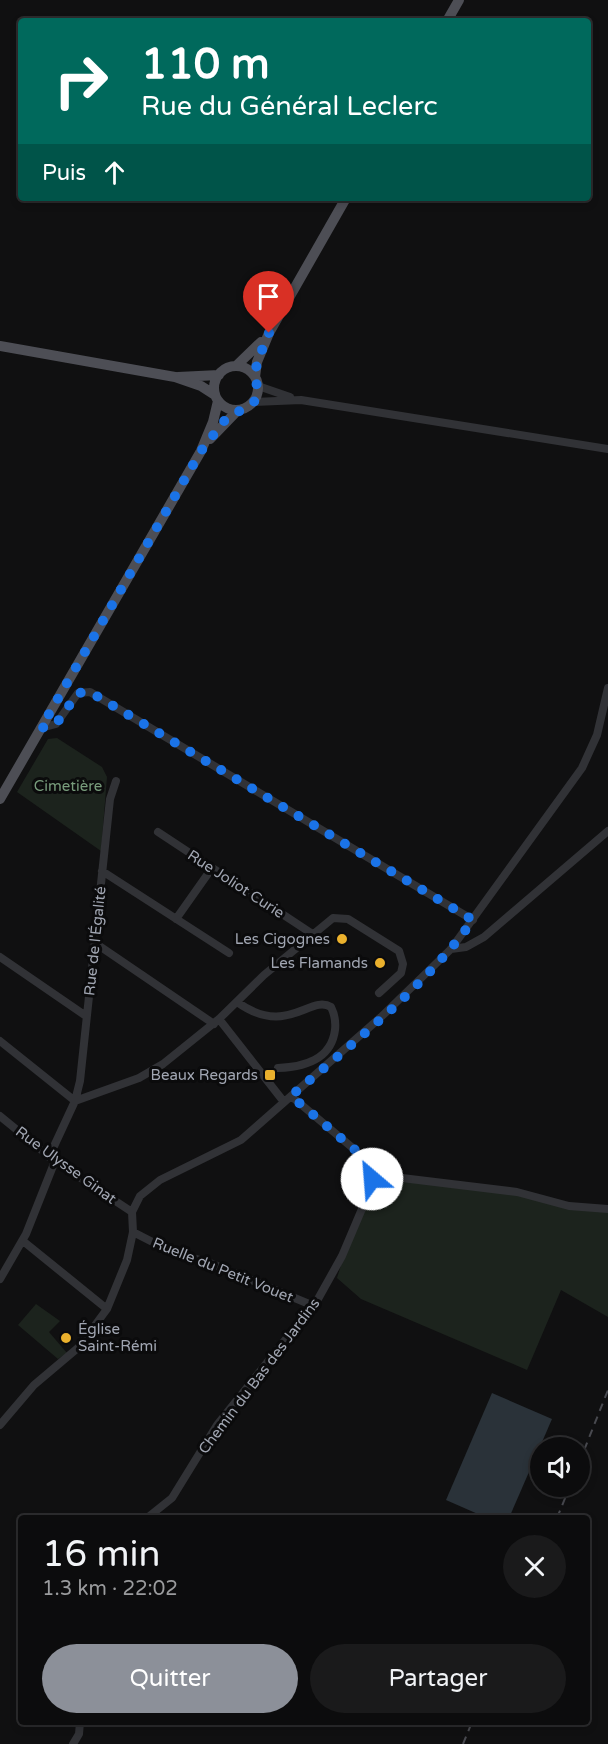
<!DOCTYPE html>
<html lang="fr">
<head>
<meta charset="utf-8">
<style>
	:root { --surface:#0c0c0d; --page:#1a1a1b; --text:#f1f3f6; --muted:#9a9b9d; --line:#2c2c2e; --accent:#8c9099 }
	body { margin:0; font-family:"Varela Round",sans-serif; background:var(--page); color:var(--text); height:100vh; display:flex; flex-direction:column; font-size:22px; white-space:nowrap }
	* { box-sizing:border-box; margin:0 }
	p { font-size:20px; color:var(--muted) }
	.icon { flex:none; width:33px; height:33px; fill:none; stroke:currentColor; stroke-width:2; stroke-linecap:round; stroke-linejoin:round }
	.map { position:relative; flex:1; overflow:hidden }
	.panel { position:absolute; left:18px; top:1515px; width:572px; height:210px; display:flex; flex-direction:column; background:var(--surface); border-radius:6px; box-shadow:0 3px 9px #0003,0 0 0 2px var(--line) }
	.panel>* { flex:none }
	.hud { position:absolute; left:18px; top:18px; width:573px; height:183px; border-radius:6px; box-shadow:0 3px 9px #0003,0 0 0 2px var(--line); background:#00695c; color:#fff; overflow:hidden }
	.controls { position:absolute; left:530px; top:1437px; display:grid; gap:12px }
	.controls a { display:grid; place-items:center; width:60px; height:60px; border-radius:50%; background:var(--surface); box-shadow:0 3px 9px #0003,0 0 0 2px var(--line); font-size:30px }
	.pin { position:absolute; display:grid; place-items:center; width:51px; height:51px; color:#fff; margin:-62px -26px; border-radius:50% 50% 50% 0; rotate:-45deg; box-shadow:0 0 6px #0007 }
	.pin .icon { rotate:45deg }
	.me { position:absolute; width:66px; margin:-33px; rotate:333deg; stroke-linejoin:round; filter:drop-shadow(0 0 4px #0008) }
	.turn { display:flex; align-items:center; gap:21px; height:126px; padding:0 24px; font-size:27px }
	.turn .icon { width:78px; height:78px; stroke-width:2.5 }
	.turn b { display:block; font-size:42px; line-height:51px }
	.then { display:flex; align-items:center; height:57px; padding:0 24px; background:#0003; gap:12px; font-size:22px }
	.round { display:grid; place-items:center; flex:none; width:63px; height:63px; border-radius:32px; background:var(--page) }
	.headline { display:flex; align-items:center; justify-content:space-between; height:102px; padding:0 24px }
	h1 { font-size:36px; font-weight:600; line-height:45px }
	.primary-button { display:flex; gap:12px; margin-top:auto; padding:12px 24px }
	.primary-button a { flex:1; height:69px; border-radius:36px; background:var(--accent); color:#fff; font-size:24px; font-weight:600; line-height:69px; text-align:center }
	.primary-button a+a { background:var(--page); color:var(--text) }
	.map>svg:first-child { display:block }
	.green { fill:#1c231d }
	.water { fill:#2a3239 }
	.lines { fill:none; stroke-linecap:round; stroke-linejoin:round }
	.minor { stroke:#313236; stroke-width:8 }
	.major { stroke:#4d4e55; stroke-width:10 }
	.rail { stroke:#48494f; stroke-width:2; stroke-dasharray:8 6; stroke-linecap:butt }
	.route { stroke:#1a73e8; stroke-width:10; stroke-dasharray:0 18 }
	.poi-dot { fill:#ebb12d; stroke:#0b0b0c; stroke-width:2 }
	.labels { text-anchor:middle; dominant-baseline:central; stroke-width:6; stroke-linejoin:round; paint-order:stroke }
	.park-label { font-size:15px; fill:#789c7c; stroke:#0b0b0c }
	.street-label { font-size:15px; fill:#a1a6b2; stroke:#0b0b0c }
	.poi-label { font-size:15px; fill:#a1a6b2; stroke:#0b0b0c; text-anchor:end }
</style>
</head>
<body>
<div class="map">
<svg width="608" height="1744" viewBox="0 0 608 1744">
	<rect width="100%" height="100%" fill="#101011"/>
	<path class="green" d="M 57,738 L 102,767 L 107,777 L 101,851 L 17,792 L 48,739 Z
		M 371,1169 L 608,1209 L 608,1317 L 561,1290 L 527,1370 L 361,1299 L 337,1278 Z
		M 36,1304 L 60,1321 L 49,1332 L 67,1353 L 58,1359 L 18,1325 Z"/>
	<path class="water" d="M 492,1393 L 552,1419 L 509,1518 L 487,1518 L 446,1500 Z"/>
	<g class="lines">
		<path class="minor" d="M 258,386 L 290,397
			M 254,402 L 301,400 L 608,449
			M 41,728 L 56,724 L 78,693 L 90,692 L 473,920
			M 158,832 L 314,935
			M 102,871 L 229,953
			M 176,919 L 212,868
			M 95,943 L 214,1024
			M 451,949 L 466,947 L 484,937 L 608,831
			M 0,957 L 86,1016
			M 237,1002 C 287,1038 310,994 331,1007 C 335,1015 336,1021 335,1030 C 331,1060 304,1067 278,1068
			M 219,1019 L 284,1102
			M 0,1041 L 75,1101 L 80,1081 L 110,799 L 116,781
			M 291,1096 L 367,1160 L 402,1178 L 517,1192 L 569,1206 L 608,1209
			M 0,1116 L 55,1161 L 132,1212
			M 49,1157 L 75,1101 L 139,1078 L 163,1064 L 219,1019 L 264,975 L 333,918 L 348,919 L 399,951 L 403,964 L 401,973 L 379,993
			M 133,1232 L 170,1251 L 210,1263 L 314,1306
			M 23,1241 L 107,1309
			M 0,1279 L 26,1234 L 55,1161
			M 0,1425 L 34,1385 L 79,1347 L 107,1309 L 127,1260 L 133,1232 L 132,1212 L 140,1196 L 160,1180 L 241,1140 L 381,1017 L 451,949 L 582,768 L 597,735 L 608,688
			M 147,1518 L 172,1498 L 217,1425 L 318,1299 L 342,1256 L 367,1197 L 372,1173 L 367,1160
			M 73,1744 L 79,1734 L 80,1722"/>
		<path class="major" d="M 447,21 L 459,0
			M 0,346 L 175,377 L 201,386 L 215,395
			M 236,366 L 261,342
			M214 388a22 22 0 1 1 44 0a22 22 0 1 1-44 0Z
			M 178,377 L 219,375
			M 255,377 L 257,362 L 269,333 L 346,198
			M 210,439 L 237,411
			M 0,799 L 201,451 L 213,422 L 218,401"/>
		<path class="rail" d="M 579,1463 L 608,1390
			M 557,1518 L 570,1486
			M 463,1744 L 472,1722"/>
	</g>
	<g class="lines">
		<path class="route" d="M 269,333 L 257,362 L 255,377 L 258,391 L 254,402 L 225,420 L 201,451 L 41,728 L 56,724 L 78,693 L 90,692 L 473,920 C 424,988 354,1042 291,1096 L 367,1160 L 372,1179"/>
	</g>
	<g class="poi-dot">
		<circle cx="342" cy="939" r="6"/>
		<circle cx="380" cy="963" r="6"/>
		<rect x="264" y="1069" width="12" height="12" rx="3"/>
		<circle cx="66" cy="1338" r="6"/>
	</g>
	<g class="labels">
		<g class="park-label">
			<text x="68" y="786">Cimetière</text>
		</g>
		<g class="street-label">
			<text transform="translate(236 884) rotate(33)">Rue Joliot Curie</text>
			<text transform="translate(95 941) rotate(-84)">Rue de l'Égalité</text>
			<text transform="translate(66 1165) rotate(36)">Rue Ulysse Ginat</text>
			<text transform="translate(223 1270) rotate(22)">Ruelle du Petit Vouet</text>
			<text transform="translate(259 1376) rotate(-53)">Chemin du Bas des Jardins</text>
		</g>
		<g class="poi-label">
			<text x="330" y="939">Les Cigognes</text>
			<text x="368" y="963">Les Flamands</text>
			<text x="258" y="1075">Beaux Regards</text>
			<text x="78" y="1329" text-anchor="start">Église<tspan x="78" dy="17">Saint-Rémi</tspan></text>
		</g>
	</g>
</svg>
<div class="controls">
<a><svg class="icon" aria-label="sound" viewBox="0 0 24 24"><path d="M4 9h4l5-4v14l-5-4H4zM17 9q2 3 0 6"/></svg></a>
</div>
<div class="pin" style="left:269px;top:333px;background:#d93025"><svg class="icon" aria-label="arrive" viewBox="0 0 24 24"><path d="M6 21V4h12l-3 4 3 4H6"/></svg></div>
<svg class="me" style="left:372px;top:1179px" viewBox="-20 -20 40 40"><circle r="19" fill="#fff"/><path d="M0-13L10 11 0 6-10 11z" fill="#1a73e8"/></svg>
<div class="hud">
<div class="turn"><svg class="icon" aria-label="right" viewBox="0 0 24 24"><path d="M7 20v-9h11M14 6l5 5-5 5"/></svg><div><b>110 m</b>Rue du Général Leclerc</div></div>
<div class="then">Puis<svg class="icon" aria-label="ahead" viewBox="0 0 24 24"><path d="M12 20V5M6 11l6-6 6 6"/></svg></div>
</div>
<section class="panel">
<div class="headline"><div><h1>16 min</h1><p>1.3 km · 22:02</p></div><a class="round"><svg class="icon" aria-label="close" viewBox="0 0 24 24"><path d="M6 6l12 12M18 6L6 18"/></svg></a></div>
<div class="primary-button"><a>Quitter</a><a>Partager</a></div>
</section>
</div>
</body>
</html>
